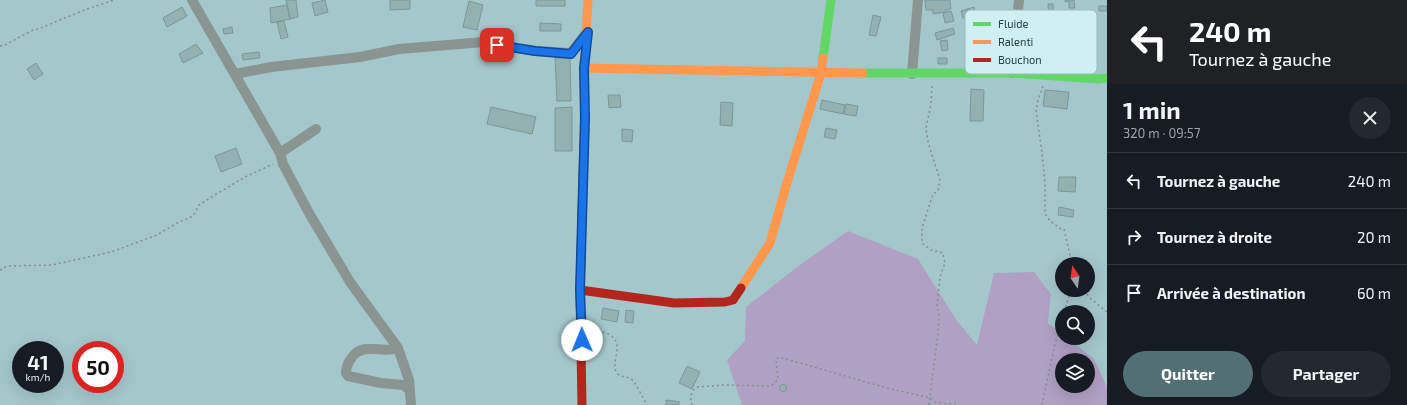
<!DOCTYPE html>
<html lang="fr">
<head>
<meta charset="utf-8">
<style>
	:root { --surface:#171b24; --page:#242831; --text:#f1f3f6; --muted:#9ea1a6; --line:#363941; --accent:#527074 }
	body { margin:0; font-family:"Exo 2",sans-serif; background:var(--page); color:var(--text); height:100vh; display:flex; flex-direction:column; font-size:15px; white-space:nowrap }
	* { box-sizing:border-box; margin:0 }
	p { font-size:13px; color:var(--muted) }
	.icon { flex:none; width:22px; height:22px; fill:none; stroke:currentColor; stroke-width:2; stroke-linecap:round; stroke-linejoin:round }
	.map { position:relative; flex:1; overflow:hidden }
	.sheet { display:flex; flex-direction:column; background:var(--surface); width:300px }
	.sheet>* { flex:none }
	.banner { background:#202124; color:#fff; overflow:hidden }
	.needle { width:26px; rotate:347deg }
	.tools { position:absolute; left:1055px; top:257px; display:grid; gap:8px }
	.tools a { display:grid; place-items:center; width:40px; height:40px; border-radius:50%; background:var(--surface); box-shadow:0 4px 16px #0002; font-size:20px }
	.speed { position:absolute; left:12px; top:341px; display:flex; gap:8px; font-size:20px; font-weight:700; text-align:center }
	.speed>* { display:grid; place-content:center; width:52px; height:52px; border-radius:50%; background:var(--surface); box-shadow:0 4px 16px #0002; line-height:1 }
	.speed small { font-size:10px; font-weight:400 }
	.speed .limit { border:6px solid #d22; background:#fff; color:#111 }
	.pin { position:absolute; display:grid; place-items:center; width:34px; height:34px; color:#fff; margin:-17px; border-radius:8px; box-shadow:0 2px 6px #0006 }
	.me { position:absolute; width:44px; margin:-22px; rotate:359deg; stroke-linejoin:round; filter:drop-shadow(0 0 3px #0008) }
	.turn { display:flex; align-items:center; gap:14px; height:84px; padding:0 16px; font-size:18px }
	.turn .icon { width:52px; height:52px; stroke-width:2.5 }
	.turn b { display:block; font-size:28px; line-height:34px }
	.round { display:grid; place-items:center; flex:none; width:42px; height:42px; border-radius:21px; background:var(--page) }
	.head { display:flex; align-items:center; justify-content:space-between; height:68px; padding:0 16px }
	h1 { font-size:24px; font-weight:700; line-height:30px }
	.primary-button { display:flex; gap:8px; margin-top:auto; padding:8px 16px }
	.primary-button a { flex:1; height:46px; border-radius:24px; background:var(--accent); color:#fff; font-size:16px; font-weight:700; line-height:46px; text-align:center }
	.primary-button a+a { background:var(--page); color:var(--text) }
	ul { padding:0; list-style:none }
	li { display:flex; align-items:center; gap:12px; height:56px; padding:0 16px; border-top:1px solid var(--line) }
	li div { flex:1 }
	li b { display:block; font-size:15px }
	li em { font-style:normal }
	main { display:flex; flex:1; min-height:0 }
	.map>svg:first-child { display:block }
	.green { fill:#b0a0c3; fill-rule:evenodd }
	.building { fill:#94b1b1; stroke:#7b9798 }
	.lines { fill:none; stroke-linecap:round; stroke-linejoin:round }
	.path { stroke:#828f8e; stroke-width:1.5; stroke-dasharray:2 3; stroke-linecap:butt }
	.street { stroke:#8a9591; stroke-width:10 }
	.fast { stroke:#63d668; stroke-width:9 }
	.slow { stroke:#ff974d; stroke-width:9 }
	.jam { stroke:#b3261e; stroke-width:9 }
	.route-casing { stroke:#114b97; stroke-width:10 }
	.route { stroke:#1a73e8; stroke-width:7 }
	.key { fill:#d0eff3; stroke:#9dbbbe; stroke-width:1 }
	.key-label { font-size:11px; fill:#264144 }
</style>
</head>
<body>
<main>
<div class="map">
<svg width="1107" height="405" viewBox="0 0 1107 405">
	<rect width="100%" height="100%" fill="#a4c7cc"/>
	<path class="green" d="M 848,231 L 918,259 L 957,321 L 977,345 L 994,273 L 1034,272 L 1051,294 L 1048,323 L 1062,334 L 1062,338 L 1067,338 L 1094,359 L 1107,387 L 1107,405 L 742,405 L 727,360 L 745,341 L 746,307 L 797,267 ZM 1062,360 L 1088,360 L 1088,386 L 1062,386 Z"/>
	<path class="building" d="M 286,0 L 296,0 L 298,17 L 290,19 Z
		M 325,0 L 328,12 L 315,16 L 312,3 Z
		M 390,0 L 410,0 L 410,9 L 390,10 Z
		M 536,0 L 565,0 L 565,6 L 536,6 Z
		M 925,0 L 950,0 L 951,9 L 946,10 L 946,12 L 933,14 L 933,10 L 926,10 Z
		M 1065,0 L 1074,0 L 1075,8 L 1069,8 L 1069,1 L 1065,2 Z
		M 469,1 L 483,5 L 477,30 L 463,27 Z
		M 1048,4 L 1053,4 L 1054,17 L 1049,18 Z
		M 287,5 L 290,19 L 271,23 L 270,8 Z
		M 1099,6 L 1107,6 L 1107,11 L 1099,11 Z
		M 182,7 L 187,16 L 167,27 L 163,18 Z
		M 974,7 L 976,15 L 963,18 L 961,11 Z
		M 951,11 L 954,21 L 945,23 L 943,13 Z
		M 873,15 L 881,17 L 876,36 L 869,35 Z
		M 284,21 L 288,37 L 281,39 L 277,22 Z
		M 540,23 L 561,24 L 561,31 L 540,31 Z
		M 232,27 L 233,33 L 224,34 L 223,29 Z
		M 953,28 L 955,34 L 937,40 L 935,33 Z
		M 947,40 L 948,50 L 942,51 L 940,41 Z
		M 196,44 L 203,53 L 183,63 L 179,54 Z
		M 259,52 L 260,58 L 243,60 L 242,54 Z
		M 555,58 L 570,58 L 571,101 L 557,101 Z
		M 938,58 L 947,58 L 947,64 L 938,64 Z
		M 36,63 L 43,74 L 34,80 L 27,69 Z
		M 971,89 L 984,90 L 983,121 L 970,121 Z
		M 1045,90 L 1069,92 L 1067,109 L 1043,106 Z
		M 608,95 L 620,95 L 621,107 L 609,108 Z
		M 822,100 L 845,105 L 843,114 L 820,109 Z
		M 721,102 L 733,103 L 732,126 L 720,125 Z
		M 846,104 L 858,106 L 856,116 L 844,114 Z
		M 491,107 L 536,117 L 532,134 L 487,124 Z
		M 572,107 L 572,151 L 555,151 L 555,108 Z
		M 826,128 L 837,130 L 835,139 L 824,137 Z
		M 622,129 L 633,130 L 632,142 L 622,141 Z
		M 236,148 L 242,164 L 221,172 L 215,156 Z
		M 1059,177 L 1076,177 L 1075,192 L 1058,191 Z
		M 1059,207 L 1074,210 L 1073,217 L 1058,215 Z
		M 603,308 L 619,311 L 617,322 L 601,319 Z
		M 626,310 L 634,311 L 633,323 L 625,322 Z
		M 687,366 L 700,372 L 692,389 L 679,383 Z
		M779.5 388a3.5 3.5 0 1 1 7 0a3.5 3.5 0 1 1-7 0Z
		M 666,400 L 680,402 L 678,405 L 666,405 Z"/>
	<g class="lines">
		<path class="path" d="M 0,46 L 5,45 L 33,30 L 38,29 L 87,9 L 114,0
			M 1043,86 L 1038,100 L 1036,111 L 1042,153 L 1045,184 L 1045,214 L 1050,221 L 1061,229 L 1064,229 L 1072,264
			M 0,270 L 7,266 L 52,265 L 111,252 L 157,235 L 177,223 L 193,216 L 199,205 L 213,196 L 245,177 L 273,164
			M 1084,290 L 1090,298 L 1107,312
			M 1064,312 L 1071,290
			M 593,329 C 598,331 605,332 610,335 C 626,345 609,363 617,373 C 621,378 626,376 631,379 C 635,381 644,400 647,405
			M 692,405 C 690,398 690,390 698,387 L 724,385 L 769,386 L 774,384 L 778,379 L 776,359 L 779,357 L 887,388 L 931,398 L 935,402 L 957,405
			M 929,405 L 938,334 L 939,315 L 937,306 L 940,277 L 945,263 L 943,253 L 931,250 L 922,243 L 922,228 L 933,194 L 938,191 L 940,180 L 928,142 L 926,128 L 931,104 L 932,85
			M 1042,405 L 1055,344 L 1062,323"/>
		<path class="street" d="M 192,0 L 280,153 L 283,164 L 309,213 L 350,282 L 398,348 L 409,380 L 411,405
			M 1012,73 L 1019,0
			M 235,74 L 271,67 L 360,57 L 399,49 L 484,42 L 535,51 L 571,53 L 587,32
			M 912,74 L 918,0
			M 280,153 L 316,129
			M 398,348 C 384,354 364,342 353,356 C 348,362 346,366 346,373 L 348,376 L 381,383 L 403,385 L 410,390"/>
		<path class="fast" d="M 823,58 L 831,0
			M 863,73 L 1012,73 L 1098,79 L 1107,78"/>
		<path class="slow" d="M 584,68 L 863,73
			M 584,145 L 584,68 L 588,0
			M 741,288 L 770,243 L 786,186 L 821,73 L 823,58"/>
		<path class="jam" d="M 580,290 L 674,303 L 725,302 L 733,300 L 741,288
			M 582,405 L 580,290 L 584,145"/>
	</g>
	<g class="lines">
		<g class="route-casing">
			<path id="route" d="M 497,45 L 535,51 L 571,54 L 588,32 L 584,68 L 585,118 L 580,290 L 582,340"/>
		</g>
		<use href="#route" class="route"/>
	</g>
	<rect x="965" y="10" width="132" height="64" rx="6" class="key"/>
	<rect x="973" y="22" width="18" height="4" fill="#63d668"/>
	<rect x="973" y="40" width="18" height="4" fill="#ff974d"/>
	<rect x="973" y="58" width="18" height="4" fill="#b3261e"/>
	<g class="key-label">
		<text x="998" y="28">Fluide</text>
		<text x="998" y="46">Ralenti</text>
		<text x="998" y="64">Bouchon</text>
	</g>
</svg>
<div class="tools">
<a><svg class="needle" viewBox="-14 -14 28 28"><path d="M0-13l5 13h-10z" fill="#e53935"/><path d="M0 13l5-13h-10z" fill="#9ea1a6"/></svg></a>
<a><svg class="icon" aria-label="search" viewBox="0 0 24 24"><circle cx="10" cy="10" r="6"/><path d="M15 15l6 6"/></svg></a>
<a><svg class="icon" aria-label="layers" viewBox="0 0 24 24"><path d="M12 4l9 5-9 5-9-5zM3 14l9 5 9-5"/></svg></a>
</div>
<div class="speed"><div>41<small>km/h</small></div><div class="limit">50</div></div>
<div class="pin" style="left:497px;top:45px;background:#d93025"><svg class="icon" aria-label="arrive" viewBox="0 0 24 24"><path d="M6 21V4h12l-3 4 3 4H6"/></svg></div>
<svg class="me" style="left:582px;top:340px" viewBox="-20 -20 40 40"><circle r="19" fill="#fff"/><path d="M0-13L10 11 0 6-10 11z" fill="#1a73e8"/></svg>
</div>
<section class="sheet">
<div class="banner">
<div class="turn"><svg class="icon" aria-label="left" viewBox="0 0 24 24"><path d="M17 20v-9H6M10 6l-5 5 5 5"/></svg><div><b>240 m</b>Tournez à gauche</div></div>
</div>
<div class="head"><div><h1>1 min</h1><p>320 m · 09:57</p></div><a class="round"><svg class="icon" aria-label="close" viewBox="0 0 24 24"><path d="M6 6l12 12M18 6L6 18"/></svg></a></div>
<ul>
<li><svg class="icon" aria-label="left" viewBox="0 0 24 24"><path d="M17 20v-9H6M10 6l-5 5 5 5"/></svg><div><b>Tournez à gauche</b></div><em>240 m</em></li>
<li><svg class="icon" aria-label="right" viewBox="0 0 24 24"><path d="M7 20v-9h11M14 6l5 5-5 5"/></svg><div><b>Tournez à droite</b></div><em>20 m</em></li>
<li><svg class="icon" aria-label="arrive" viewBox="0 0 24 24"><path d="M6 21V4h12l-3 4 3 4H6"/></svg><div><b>Arrivée à destination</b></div><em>60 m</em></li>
</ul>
<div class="primary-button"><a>Quitter</a><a>Partager</a></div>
</section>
</main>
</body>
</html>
